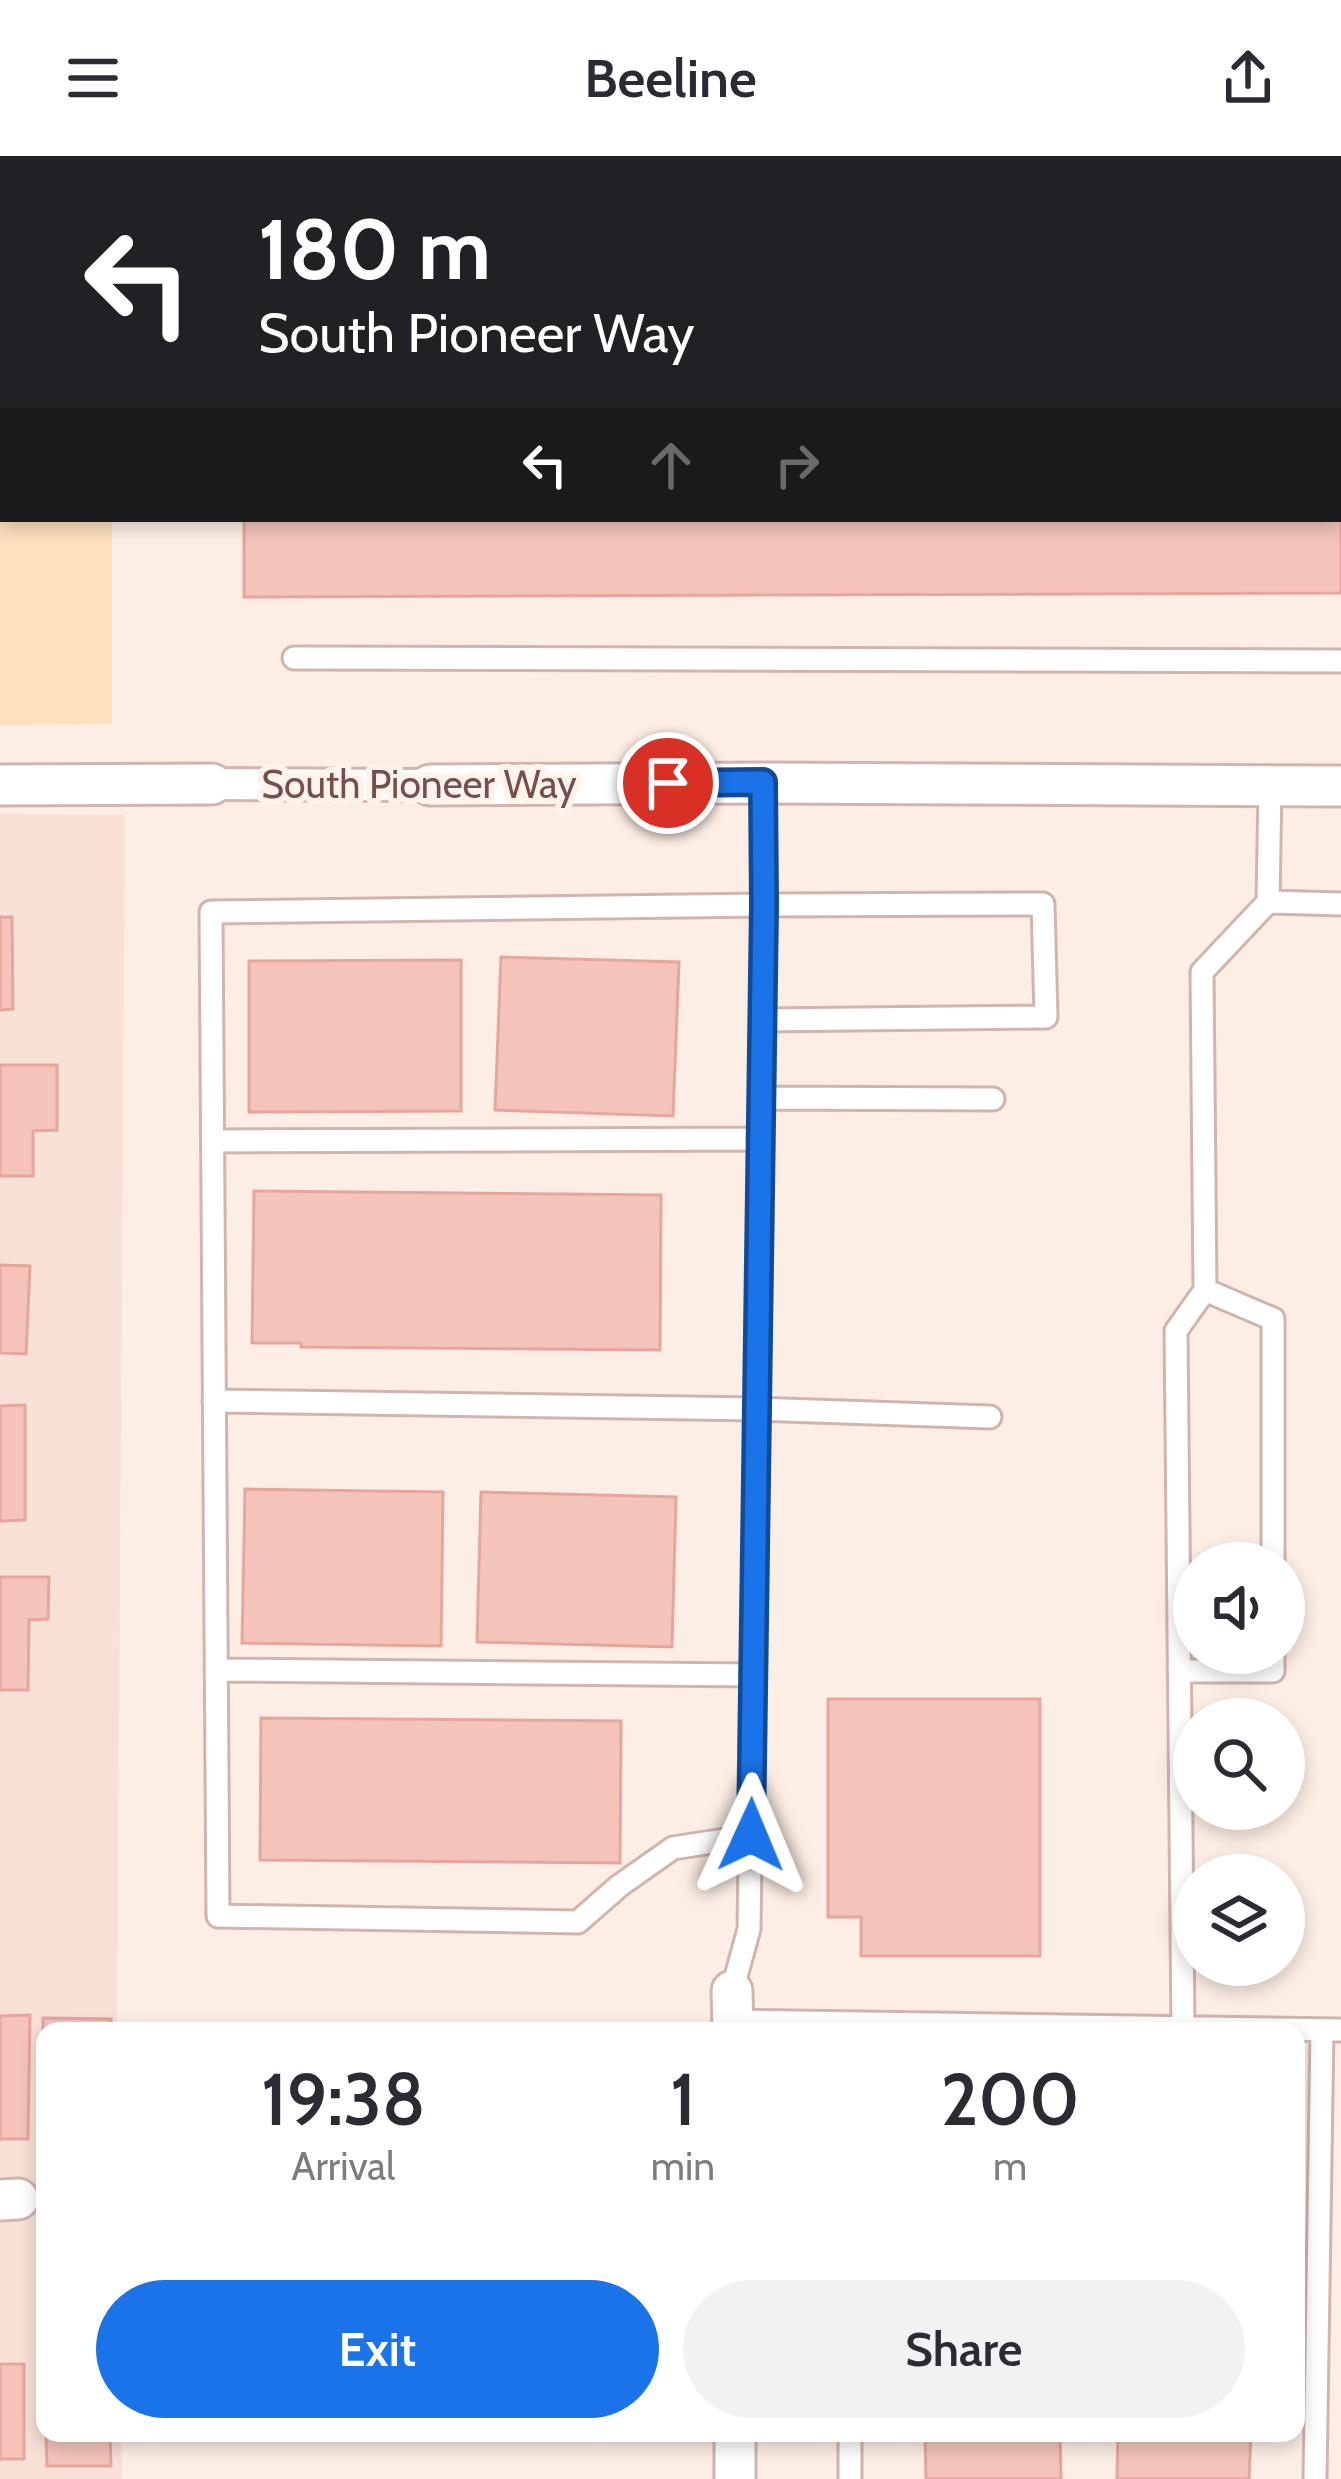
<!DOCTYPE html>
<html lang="en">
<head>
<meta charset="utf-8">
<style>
	:root { --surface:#fff; --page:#f2f2f3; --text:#2b2b33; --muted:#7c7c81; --accent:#1a73e8 }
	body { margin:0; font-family:Cabin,sans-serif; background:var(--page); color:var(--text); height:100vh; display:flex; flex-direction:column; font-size:45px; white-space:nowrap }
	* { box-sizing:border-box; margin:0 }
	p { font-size:39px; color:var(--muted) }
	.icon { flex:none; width:66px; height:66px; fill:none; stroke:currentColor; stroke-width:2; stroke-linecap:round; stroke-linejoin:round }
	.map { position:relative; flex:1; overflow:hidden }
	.panel { position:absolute; left:36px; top:1866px; width:1269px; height:420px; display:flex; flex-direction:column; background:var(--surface); border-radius:24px; box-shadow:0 6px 18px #0003 }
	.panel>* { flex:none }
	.banner { position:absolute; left:0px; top:0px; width:1341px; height:366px; box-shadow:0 6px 18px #0003; background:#202124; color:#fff; overflow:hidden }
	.fabs { position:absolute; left:1173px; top:1386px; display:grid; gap:24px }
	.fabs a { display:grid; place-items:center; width:132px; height:132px; border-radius:50%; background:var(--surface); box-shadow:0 6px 18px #0003; font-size:60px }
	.pin { position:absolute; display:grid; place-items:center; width:102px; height:102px; color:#fff; margin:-51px; border:6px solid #fff; border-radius:50%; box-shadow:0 3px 12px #0007 }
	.me { position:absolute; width:132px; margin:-66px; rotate:1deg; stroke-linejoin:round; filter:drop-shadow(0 0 9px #0008) }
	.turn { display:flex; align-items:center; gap:42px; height:252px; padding:0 60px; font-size:54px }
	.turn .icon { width:156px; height:156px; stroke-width:2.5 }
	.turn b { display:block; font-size:84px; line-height:102px }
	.lanes { display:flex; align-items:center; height:114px; padding:0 60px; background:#0003; justify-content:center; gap:60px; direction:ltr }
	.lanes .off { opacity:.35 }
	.eta { display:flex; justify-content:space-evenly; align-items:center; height:204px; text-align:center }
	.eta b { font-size:72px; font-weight:600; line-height:84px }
	.action { display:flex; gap:24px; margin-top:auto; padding:24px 60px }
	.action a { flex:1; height:138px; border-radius:72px; background:var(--accent); color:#fff; font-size:48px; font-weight:600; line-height:138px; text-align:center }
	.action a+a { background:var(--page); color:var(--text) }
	header { display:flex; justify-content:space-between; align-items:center; height:156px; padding:0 60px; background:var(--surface); font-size:54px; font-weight:600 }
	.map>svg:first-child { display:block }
	.residential { fill:#f7e0d6 }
	.sand { fill:#fee0be }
	.building { fill:#f4c4bb; stroke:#e7a59b; stroke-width:3 }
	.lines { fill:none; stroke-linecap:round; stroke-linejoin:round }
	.service-casing { stroke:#d1b5ad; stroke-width:27 }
	.pedestrian-casing { stroke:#d1b5ad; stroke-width:36 }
	.minor-casing { stroke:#d1b5ad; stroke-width:45 }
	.service { stroke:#fff; stroke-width:21 }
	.pedestrian { stroke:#fff; stroke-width:30 }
	.minor { stroke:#fff; stroke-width:39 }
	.route-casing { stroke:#114b97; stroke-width:30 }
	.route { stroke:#1a73e8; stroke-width:21 }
	.labels { text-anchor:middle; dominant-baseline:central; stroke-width:12; stroke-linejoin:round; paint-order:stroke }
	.street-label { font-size:39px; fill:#774e49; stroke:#fff3ec }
</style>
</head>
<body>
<header><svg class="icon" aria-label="menu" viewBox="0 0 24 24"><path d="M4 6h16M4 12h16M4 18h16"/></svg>Beeline<svg class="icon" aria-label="share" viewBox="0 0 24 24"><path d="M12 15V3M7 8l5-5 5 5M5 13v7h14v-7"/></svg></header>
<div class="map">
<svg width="1341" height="2323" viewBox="0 0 1341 2323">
	<rect width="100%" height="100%" fill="#fdeee5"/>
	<path class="residential" d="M 0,658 L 125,659 L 117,1875 L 45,1875 L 45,2277 L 121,2277 L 122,2323 L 0,2323 Z"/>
	<path class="sand" d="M 0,29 L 3,29 L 3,363 L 112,363 L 112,568 L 0,569 Z"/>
	<path class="building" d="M 1338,134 L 1341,134 L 1341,437 L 244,441 L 244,363 L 1338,363 Z
		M 0,761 L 12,761 L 13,853 L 0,854 Z
		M 501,801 L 679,806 L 673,960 L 495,954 Z
		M 461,804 L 461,955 L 249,956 L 249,805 Z
		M 0,909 L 57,909 L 57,974 L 33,975 L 33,1020 L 0,1020 Z
		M 254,1035 L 661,1039 L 660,1194 L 301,1191 L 301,1187 L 252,1187 Z
		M 0,1109 L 30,1110 L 26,1198 L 0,1197 Z
		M 25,1249 L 25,1364 L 0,1365 L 0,1250 Z
		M 245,1333 L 443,1336 L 441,1490 L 242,1487 Z
		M 481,1336 L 676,1341 L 672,1491 L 477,1486 Z
		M 0,1421 L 49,1421 L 48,1463 L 29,1464 L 28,1534 L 0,1534 Z
		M 828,1543 L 1040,1543 L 1040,1800 L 861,1800 L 861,1761 L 828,1761 Z
		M 261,1562 L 621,1565 L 620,1707 L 260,1704 Z
		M 30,1859 L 28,1983 L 0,1983 L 0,1860 Z
		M 43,1862 L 111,1863 L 111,1875 L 45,1875 L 45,1980 L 41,1980 Z
		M 0,2208 L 24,2208 L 24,2303 L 0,2303 Z
		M 46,2277 L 110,2277 L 111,2310 L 47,2310 Z
		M 925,2277 L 1060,2277 L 1061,2323 L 926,2323 Z
		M 1118,2277 L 1251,2277 L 1249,2323 L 1117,2323 Z"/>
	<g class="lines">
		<g class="service-casing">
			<path id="service" d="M 1338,44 L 1341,44
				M 294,502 L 1341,505
				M 1268,746 L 1270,630
				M 762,942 L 993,943
				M 213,985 L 761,983
				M 1205,1134 L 1273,1163 L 1273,1407
				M 214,1245 L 757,1253 L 990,1261
				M 216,1514 L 753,1519
				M 1179,1515 L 1273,1515 L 1273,1497
				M 751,1680 L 673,1692 L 619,1730 L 578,1766 L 218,1760 L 211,756 L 764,749 L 763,627
				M 732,1835 L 749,1773 L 762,864 L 764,749 L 1043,748 L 1046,861 L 762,864
				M 733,1865 L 1341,1874
				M 1183,1872 L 1176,1175 L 1205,1134 L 1202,816 L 1268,746 L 1341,748
				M 850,2323 L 850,2277
				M 1315,2323 L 1322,1874"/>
		</g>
		<g class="pedestrian-casing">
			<path id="pedestrian" d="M 212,628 L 430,629"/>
		</g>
		<g class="minor-casing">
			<path id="minor" d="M 0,629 L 212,628
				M 430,629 L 763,627 L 1341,630
				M 732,1835 L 733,1875
				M 0,2044 L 18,2043
				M 735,2277 L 735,2323"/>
		</g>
		<use href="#service" class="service"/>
		<use href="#pedestrian" class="pedestrian"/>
		<use href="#minor" class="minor"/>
	</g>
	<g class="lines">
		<g class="route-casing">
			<path id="route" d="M 668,627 L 763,626 L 764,749 L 751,1679"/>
		</g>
		<use href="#route" class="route"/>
	</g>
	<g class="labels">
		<g class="street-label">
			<text x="419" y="628">South Pioneer Way</text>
		</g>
	</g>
</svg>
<div class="fabs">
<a><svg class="icon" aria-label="sound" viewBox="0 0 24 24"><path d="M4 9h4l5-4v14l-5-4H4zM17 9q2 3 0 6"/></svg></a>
<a><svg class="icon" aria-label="search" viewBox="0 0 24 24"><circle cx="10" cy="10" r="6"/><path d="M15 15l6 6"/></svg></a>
<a><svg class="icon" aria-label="layers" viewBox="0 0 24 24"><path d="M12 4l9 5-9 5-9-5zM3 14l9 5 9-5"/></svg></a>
</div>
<div class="pin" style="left:668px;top:627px;background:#d93025"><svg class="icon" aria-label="arrive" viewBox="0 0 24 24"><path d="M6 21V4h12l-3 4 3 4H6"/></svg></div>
<svg class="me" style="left:751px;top:1679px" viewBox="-20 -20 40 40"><path d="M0-17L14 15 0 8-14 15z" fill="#1a73e8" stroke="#fff" stroke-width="4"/></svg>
<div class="banner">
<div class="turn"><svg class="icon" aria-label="left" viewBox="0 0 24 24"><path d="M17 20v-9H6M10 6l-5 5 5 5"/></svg><div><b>180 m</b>South Pioneer Way</div></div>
<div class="lanes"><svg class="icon" aria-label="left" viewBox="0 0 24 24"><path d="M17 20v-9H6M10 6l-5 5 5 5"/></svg><svg class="icon off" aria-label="ahead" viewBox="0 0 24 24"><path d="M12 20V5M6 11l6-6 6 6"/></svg><svg class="icon off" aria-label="right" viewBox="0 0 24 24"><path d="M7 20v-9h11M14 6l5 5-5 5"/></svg></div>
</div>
<section class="panel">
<div class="eta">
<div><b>19:38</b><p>Arrival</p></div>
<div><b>1</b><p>min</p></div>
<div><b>200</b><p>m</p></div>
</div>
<div class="action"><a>Exit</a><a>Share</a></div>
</section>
</div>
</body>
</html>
